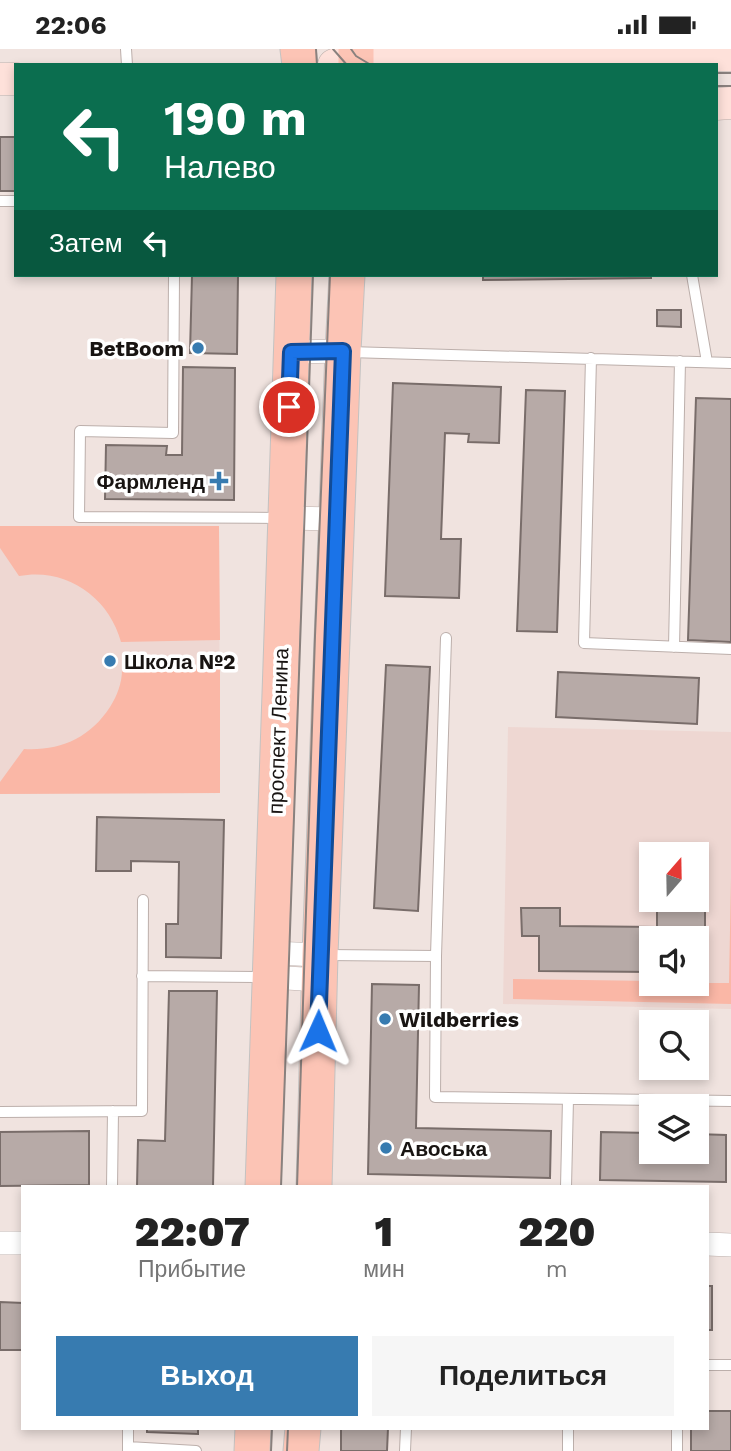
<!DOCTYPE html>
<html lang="ru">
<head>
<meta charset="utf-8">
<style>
	:root { --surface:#fff; --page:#f6f6f6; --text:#222; --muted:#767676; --accent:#377bb0 }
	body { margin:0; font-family:"Work Sans",sans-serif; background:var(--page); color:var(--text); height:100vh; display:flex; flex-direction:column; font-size:26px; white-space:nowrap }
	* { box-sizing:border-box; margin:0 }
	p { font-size:23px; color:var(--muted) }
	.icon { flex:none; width:38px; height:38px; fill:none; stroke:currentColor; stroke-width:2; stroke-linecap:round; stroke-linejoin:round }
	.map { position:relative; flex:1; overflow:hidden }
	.drawer { position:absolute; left:21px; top:1136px; width:688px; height:245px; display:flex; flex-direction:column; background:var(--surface); border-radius:0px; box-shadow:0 4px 10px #0003 }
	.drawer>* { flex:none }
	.banner { position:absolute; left:14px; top:14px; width:704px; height:214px; border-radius:0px; box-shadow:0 4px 10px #0003; background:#0b6e4f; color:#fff; overflow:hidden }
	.needle { width:46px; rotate:20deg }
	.tools { position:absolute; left:639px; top:793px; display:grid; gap:14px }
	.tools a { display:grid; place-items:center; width:70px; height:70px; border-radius:0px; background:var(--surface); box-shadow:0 4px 10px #0003; font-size:35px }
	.pin { position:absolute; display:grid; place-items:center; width:60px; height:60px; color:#fff; margin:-30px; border:4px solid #fff; border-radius:50%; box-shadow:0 2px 7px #0007 }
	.me { position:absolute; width:77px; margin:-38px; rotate:1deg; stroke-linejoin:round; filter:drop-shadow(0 0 5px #0008) }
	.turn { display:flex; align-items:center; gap:24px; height:147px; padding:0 35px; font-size:32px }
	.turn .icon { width:91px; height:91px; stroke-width:2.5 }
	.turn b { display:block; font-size:49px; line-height:60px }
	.then { display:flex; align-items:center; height:66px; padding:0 35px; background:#0003; gap:14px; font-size:26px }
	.eta { display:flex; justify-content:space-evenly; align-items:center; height:119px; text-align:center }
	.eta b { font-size:42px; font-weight:800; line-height:49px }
	.primary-button { display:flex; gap:14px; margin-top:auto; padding:14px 35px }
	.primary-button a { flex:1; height:80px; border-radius:0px; background:var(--accent); color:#fff; font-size:28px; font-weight:800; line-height:80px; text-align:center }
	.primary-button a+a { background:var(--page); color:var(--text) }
	.status { display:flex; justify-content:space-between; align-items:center; height:49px; padding:0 35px; background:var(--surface); direction:ltr }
	.status svg { height:19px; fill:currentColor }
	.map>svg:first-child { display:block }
	.built { fill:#eed7d2; fill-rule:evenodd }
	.green { fill:#fab7a6 }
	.building { fill:#b7aaa7; stroke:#796d6a; stroke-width:2 }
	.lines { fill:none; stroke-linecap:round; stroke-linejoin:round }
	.service-casing { stroke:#bcafab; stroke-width:12 }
	.minor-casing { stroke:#bcafab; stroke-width:24 }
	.secondary-casing { stroke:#bcafab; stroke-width:33 }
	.primary-casing { stroke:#c3c2c1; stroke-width:37 }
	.service { stroke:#fff; stroke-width:10 }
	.minor { stroke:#fff; stroke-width:23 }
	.secondary { stroke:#fee1da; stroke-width:32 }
	.primary { stroke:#fcc4b5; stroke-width:35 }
	.tram { stroke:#8a817e; stroke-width:2 }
	.route-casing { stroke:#114b97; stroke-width:18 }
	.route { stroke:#1a73e8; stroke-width:12 }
	.poi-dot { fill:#377bb0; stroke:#fff; stroke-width:2.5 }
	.labels { text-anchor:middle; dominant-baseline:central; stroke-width:7; stroke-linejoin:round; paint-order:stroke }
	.poi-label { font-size:21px; font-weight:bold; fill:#181412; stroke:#fff; text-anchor:start }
	.street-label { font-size:21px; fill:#181412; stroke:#fff }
</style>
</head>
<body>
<div class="status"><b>22:06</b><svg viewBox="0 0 49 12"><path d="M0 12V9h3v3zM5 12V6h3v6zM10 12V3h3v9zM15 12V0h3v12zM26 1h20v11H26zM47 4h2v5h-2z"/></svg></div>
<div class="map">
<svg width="731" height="1402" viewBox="0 0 731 1402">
	<rect width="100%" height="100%" fill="#f0e3df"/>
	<path class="built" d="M 0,477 L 219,477 L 220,744 L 0,745 Z
		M 508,678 L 731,683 L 731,960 L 503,955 ZM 651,805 L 696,805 L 696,850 L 651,850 ZM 651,889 L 696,889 L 696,934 L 651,934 Z"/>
	<path class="green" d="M 0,477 L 219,477 L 220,591 L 121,593 C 109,548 66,518 19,527 L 0,499 Z
		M 220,618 L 220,744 L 0,745 L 0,733 L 24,700 C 60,702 90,689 110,658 C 117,647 122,634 122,621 Z
		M 731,828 L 731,955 L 513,950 L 513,930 L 651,932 L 651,934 L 729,934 Z"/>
	<path class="building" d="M 0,88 L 16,88 L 16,142 L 0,142 Z
		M 192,226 L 238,226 L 237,305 L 190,304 Z
		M 483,226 L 651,226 L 651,229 L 483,231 Z
		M 657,261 L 681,261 L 681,278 L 657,277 Z
		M 183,318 L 235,319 L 234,451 L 105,450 L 106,396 L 167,397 L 166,406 L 182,406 Z
		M 393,334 L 501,338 L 499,394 L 468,393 L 469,385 L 445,384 L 441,490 L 461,490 L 459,549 L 385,547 Z
		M 526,341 L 565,342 L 557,583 L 517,582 Z
		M 696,349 L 731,350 L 731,593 L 688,591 Z
		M 386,616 L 430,618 L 418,862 L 374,859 Z
		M 558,623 L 699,629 L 697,675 L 556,668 Z
		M 97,768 L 224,771 L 221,909 L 166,908 L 166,875 L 178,875 L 179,813 L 131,812 L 131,822 L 96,822 Z
		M 521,859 L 560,859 L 560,877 L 657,878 L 657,860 L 705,860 L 705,890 L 651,889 L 651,923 L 539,922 L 539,887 L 522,887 Z
		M 372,935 L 419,936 L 416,1079 L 551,1082 L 550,1129 L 368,1125 Z
		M 169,942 L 217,942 L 213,1138 L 137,1138 L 138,1091 L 165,1092 Z
		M 89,1082 L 89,1136 L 0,1137 L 0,1083 Z
		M 601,1083 L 651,1084 L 651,1102 L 696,1102 L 696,1085 L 726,1086 L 726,1133 L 600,1131 Z
		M 707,1237 L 712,1237 L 712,1281 L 707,1281 Z
		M 0,1253 L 23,1254 L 23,1301 L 0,1301 Z
		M 707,1362 L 731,1362 L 731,1402 L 691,1402 L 691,1379 L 707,1379 Z
		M 147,1379 L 198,1379 L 198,1385 L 147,1383 Z
		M 341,1379 L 388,1379 L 387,1402 L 341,1402 Z"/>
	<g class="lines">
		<g class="service-casing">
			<path id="service" d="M 126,0 L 127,16
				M 0,152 L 16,152
				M 174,226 L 173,384 L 80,382 L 79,468 L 282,469
				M 692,226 L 707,313
				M 349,303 L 731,314
				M 591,309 L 584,594 L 731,600
				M 674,598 L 680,312
				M 326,906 L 436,907 L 446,589
				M 436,907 L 435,1048 L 731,1052
				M 142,927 L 266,928
				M 0,1063 L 142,1062 L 143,851
				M 112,1138 L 113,1062
				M 566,1138 L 568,1050
				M 707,1316 L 731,1316
				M 568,1379 L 568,1402
				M 677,1379 L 677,1402
				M 128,1398 L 196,1402
				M 128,1402 L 128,1379
				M 405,1402 L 406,1379"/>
		</g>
		<g class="minor-casing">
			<path id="minor" d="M 291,303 L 343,302
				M 285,469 L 337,470
				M 272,904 L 320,906
				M 271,928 L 319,931
				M 0,1194 L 23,1194
				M 707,1195 L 731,1196"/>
		</g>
		<g class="secondary-casing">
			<path id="secondary" d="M 334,16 L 356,7 L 417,6 L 731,6
				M 0,30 L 16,30
				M 716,55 L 731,54"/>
		</g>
		<g class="primary-casing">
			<path id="primary" d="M 298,0 L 300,16
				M 356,0 L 356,16
				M 263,1138 C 275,834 283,530 294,226
				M 314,1138 L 320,906 L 343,302 L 347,226
				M 252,1402 L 253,1379
				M 301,1402 L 303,1379"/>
		</g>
		<use href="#service" class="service"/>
		<use href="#minor" class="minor"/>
		<use href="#secondary" class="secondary"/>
		<use href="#primary" class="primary"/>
		<path class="tram" d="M 316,0 L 317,16
			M 333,0 L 347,16
			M 351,0 L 356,7 L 371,16
			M 716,24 L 731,24
			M 716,37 L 731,37
			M 281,1138 L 313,226
			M 297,1138 L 315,587 L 330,226
			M 271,1402 L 272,1379
			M 287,1402 L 288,1379"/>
	</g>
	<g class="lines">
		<g class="route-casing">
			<path id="route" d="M 289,358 L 291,303 L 343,302 L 318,982"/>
		</g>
		<use href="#route" class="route"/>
	</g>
	<g class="poi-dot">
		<circle cx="198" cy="299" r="7"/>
		<path d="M215.5 421.5h7v7h7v7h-7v7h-7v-7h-7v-7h7z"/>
		<circle cx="110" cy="612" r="7"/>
		<circle cx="385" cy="970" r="7"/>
		<circle cx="386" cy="1099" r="7"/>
	</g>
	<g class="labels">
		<g class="poi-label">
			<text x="184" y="299" text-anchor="end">BetBoom</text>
			<text x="205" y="432" text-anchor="end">Фармленд</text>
			<text x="124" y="612">Школа №2</text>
			<text x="399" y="970">Wildberries</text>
			<text x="400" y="1099">Авоська</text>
		</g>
		<g class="street-label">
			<text transform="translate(278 682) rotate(-88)">проспект Ленина</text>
		</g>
	</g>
</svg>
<div class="tools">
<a><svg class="needle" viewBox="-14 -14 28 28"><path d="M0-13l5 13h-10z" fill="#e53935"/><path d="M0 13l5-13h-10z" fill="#767676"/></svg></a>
<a><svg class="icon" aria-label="sound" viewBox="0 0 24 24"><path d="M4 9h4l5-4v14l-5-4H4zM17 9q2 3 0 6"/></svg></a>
<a><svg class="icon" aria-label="search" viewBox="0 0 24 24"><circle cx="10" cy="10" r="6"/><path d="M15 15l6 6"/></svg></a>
<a><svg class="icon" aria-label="layers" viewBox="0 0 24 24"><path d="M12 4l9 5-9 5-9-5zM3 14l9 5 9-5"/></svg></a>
</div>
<div class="pin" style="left:289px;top:358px;background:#d93025"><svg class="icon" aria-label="arrive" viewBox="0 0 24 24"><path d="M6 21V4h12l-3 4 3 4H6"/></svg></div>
<svg class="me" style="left:318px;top:982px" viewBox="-20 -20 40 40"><path d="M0-17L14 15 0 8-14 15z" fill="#1a73e8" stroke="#fff" stroke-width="4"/></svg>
<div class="banner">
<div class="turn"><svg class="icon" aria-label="left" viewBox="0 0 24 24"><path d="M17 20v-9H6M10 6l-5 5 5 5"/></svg><div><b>190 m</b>Налево</div></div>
<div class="then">Затем<svg class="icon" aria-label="left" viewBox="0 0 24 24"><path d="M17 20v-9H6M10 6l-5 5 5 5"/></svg></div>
</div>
<section class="drawer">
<div class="eta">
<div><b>22:07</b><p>Прибытие</p></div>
<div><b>1</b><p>мин</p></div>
<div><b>220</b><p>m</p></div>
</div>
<div class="primary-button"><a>Выход</a><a>Поделиться</a></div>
</section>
</div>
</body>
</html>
